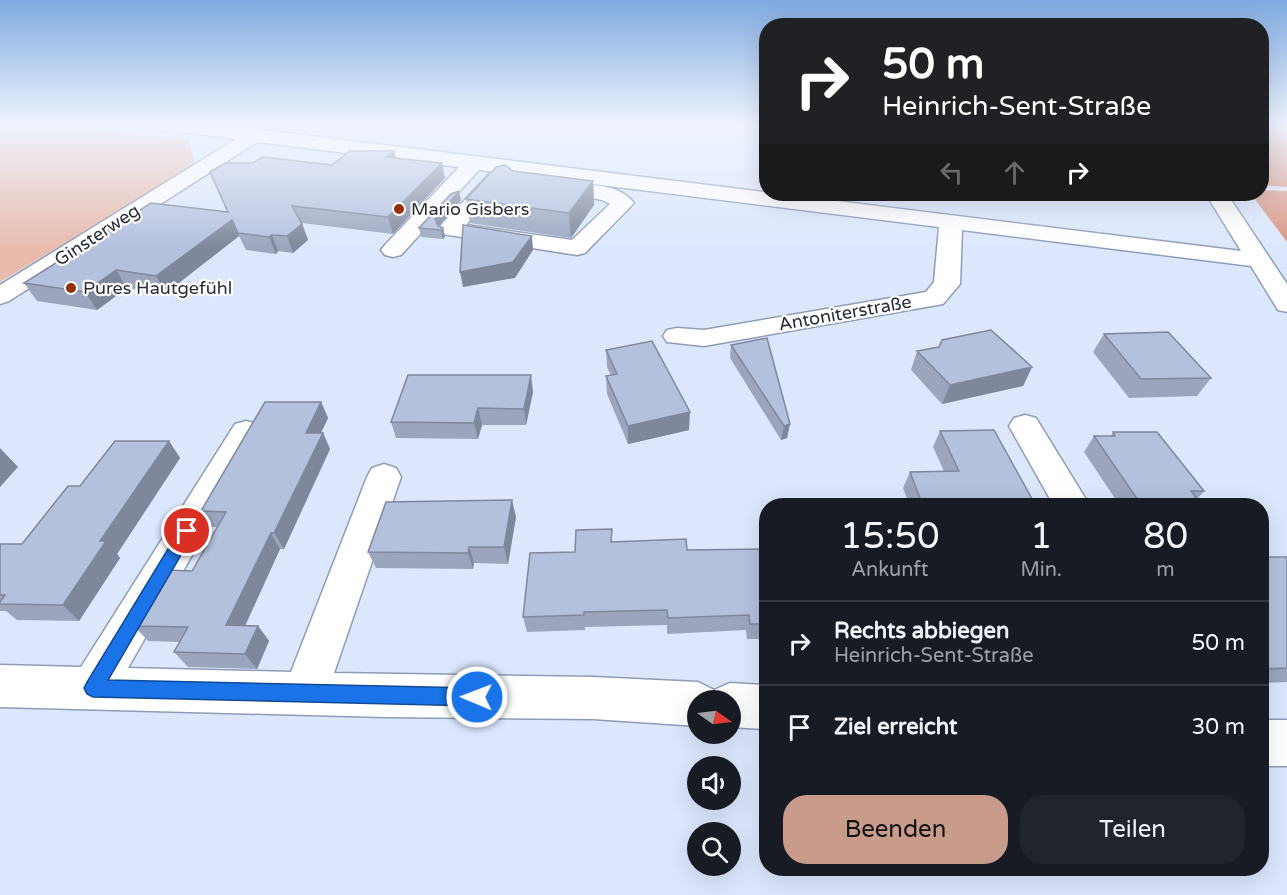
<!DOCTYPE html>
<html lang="de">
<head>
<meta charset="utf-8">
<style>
	:root { --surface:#171b24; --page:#20242c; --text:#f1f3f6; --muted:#9ea1a6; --line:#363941; --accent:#c89b8a }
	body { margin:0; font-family:"Varela Round",sans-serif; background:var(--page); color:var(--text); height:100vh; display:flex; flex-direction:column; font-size:22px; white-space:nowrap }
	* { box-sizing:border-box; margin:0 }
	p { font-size:20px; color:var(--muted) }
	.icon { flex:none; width:33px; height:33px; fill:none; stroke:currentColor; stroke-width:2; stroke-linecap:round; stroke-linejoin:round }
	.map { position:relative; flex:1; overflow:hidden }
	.side { position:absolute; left:759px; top:498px; width:510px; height:378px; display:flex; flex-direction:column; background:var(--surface); border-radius:24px; box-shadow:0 6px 24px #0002 }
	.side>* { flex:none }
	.guide { position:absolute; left:759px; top:18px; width:510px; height:183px; border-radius:24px; box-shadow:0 6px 24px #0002; background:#202124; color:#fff; overflow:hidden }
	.needle { width:39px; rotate:104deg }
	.controls { position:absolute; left:687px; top:690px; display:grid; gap:12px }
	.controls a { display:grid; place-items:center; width:54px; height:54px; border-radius:50%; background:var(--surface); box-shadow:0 6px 24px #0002; font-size:30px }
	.pin { position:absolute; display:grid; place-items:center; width:51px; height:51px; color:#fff; margin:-26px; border:3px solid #fff; border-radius:50%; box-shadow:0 2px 6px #0007 }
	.me { position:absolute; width:66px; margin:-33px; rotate:271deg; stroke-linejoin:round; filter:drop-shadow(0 0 4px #0008) }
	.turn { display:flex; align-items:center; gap:21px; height:126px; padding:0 24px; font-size:27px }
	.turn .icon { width:78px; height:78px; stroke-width:2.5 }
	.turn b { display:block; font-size:42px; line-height:51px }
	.lanes { display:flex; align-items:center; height:57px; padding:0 24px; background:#0003; justify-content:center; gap:30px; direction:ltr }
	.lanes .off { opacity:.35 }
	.eta { display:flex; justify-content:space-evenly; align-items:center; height:102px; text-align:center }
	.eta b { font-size:36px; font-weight:600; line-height:42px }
	.cta { display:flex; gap:12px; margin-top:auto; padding:12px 24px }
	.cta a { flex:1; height:69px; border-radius:24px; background:var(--accent); color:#111; font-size:24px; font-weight:600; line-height:69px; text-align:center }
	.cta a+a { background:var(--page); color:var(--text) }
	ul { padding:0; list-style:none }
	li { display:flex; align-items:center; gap:18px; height:84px; padding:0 24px; border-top:2px solid var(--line) }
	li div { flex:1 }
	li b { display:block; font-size:22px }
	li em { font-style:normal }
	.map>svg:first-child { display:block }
	.green { fill:#e9bbad }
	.forest { fill:#d9947f }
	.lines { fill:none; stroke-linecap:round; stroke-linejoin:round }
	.minor-casing { stroke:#8f9cb7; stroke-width:3 }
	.minor { fill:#fff; fill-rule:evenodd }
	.wall { fill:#9ba6be }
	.shaded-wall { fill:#7e879b }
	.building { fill:#b4c1dd; stroke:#7e879b; stroke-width:1.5 }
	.route { fill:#1a73e8; stroke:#114b97; stroke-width:1.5 }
	.poi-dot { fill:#952f07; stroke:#fff; stroke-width:2 }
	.labels { text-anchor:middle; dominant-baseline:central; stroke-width:4.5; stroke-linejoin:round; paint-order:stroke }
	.far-poi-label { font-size:18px; fill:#292f39; stroke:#fff; text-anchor:start }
	.far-street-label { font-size:18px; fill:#292f39; stroke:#fff }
</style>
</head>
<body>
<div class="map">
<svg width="1287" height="895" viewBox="0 0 1287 895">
	<rect width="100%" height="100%" fill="#dce7fe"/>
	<path class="green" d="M 0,124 L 68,124 L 189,140 L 195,165 L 0,282 Z"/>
	<path class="forest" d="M 1262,124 L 1287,124 L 1287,187 L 1262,185 Z
		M 1262,190 L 1287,191 L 1287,242 L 1251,194 L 1262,194 Z"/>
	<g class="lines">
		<g class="minor-casing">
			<path id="minor" d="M 149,124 L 198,124 L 255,129 L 1241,251 L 1206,194 L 1227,194 L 1287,284 L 1287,312 L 1278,310 L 1251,266 L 962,230 L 960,284 L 943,304 L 704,346 L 667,342 L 663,336 L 667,330 L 677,328 L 704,330 L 926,292 L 934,282 L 939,227 L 504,173 L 507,177 L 504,181 L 466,225 L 572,240 L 610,204 L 602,200 L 576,195 L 573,191 L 576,187 C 593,182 623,187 634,203 L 585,253 L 577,255 L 442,234 L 439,229 L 442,224 L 490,173 L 495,172 L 479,170 L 401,255 L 393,257 L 385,255 L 381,250 L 385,245 L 459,167 L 257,142 L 9,301 L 0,304 L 0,285 L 236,139 L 158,129 L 152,128 Z
				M 1025,415 L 1036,418 L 1090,506 L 1054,506 L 1009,426 L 1014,418 Z
				M 246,421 L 257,424 L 262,432 L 128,668 L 291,672 L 367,477 L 372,468 L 384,464 L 396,468 L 401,477 L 334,673 L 593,677 L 698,682 L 714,690 L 730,683 L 766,685 L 766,729 L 730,727 L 730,700 L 698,700 L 698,726 L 593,719 L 385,717 L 0,707 L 0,665 L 81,667 L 235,424 Z
				M 1262,720 L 1287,720 L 1287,766 L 1262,766 Z"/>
		</g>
		<use href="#minor" class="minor"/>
	</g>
	<path class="wall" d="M 396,158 L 445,178 L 393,234 L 302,223 L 308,240 L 293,253 L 278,251 L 276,254 L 246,250 L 239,236 L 166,293 L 127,288 L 97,310 L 37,301 L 24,283 L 228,212 L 332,165 Z
		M 513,171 L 593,181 L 594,205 L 571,238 L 470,223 L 466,199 Z
		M 461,200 L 438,226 L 443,228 L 445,237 L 443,239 L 421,237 L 419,228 Z
		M 1104,334 L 1211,378 L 1197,396 L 1129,398 L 1093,352 Z
		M 731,345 L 790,424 L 787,438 L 781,440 L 730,358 Z
		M 606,350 L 689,430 L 628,444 L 607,394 L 606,376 L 611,375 L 607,367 Z
		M 917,351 L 1032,367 L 1023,386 L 942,404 L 911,370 Z
		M 533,392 L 526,425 L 482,425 L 478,439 L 396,438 L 391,422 Z
		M 321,402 L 328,418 L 321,433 L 323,433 L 330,449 L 284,549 L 280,549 L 245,626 L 258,626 L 269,641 L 257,669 L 188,667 L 174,652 L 180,642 L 148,641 L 134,626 L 192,571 L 217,527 L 212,527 L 201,511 Z
		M 940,431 L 1036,506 L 910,506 L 903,488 L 910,472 L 944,471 L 933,447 Z
		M 1113,432 L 1204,491 L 1197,499 L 1202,506 L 1120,506 L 1084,452 L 1094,436 L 1111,436 Z
		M 169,441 L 180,458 L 117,554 L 120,558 L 79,621 L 17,620 L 6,611 L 0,611 L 0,544 L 22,544 Z
		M 516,517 L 508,564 L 474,563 L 473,569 L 376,568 L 368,552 Z
		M 612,529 L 612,542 L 687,550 L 766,549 L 766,639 L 747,639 L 746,630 L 667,634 L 667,625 L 585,627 L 585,630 L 527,632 L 523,617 L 575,552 Z
		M 1262,557 L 1287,557 L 1287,682 L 1262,683 Z"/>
	<path class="shaded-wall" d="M 394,151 L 398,166 L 386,157 Z
		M 442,163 L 445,178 L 393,234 L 388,217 Z
		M 593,181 L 594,205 L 571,238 L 569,213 Z
		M 459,191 L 461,200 L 437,228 L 435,219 Z
		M 232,220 L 239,236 L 166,293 L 156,276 Z
		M 302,224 L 308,240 L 293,253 L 287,236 Z
		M 443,228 L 445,237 L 443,239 L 441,230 Z
		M 272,235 L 278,251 L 276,254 L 269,237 Z
		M 532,236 L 533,250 L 515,278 L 463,287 L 460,272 Z
		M 116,270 L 127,288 L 97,310 L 85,292 Z
		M 1032,367 L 1023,386 L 942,404 L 950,385 Z
		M 531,375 L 533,392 L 526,425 L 524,409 Z
		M 321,402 L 328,418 L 313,449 L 306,433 Z
		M 478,408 L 482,425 L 478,439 L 474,423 Z
		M 690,412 L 689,430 L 628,444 L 628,426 Z
		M 790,424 L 787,438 L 781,440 L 784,426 Z
		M 323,433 L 330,449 L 284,549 L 274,533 Z
		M 169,441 L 180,458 L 117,554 L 120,558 L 79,621 L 63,605 L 100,541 Z
		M 0,448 L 18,467 L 0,487 Z
		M 512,500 L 516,517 L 508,564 L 504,547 Z
		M 271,533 L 280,549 L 238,641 L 226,625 Z
		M 469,547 L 474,563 L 473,569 L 468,553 Z
		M 258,626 L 269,641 L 257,669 L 245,654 Z"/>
	<path class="building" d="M 350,151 L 394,151 L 386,157 L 442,163 L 388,217 L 292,206 L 302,224 L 287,236 L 272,235 L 269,237 L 238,233 L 232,220 L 156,276 L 116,270 L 85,292 L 24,283 L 151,203 L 228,212 L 210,172 L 225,163 L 253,163 L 262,157 L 332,165 Z
		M 505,165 L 513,171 L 593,181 L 569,213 L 466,199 L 496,167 Z
		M 459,191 L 435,219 L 438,226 L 443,228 L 441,230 L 419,228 L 451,194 Z
		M 463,225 L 532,236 L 513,262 L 460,272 Z
		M 991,330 L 1032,367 L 950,385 L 917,351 L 939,347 L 942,340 Z
		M 1168,332 L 1211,378 L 1141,379 L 1104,334 Z
		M 767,338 L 790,424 L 784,426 L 731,345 Z
		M 652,341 L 690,412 L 628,426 L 606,376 L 617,374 L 606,350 Z
		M 408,375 L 531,375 L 524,409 L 478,408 L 474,423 L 391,422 Z
		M 265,402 L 321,402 L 306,433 L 323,433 L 274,533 L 271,533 L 226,625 L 258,626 L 245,654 L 174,652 L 188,627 L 134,626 L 167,570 L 192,571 L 226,512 L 201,511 Z
		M 994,430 L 1036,506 L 923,506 L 910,472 L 959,471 L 940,431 Z
		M 1113,432 L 1157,432 L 1204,491 L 1191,491 L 1202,506 L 1142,506 L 1094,436 L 1115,436 Z
		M 115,441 L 169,441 L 100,541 L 106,541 L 63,605 L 0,604 L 0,602 L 5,595 L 0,595 L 0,544 L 22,544 L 68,486 L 80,486 Z
		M 512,500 L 504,547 L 469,547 L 468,553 L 368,552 L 386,502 Z
		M 612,529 L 611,542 L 686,539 L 687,550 L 766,549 L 766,624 L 750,624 L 749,615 L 668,618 L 667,610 L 584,612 L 584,615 L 523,617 L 530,553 L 575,552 L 576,530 Z
		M 1262,557 L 1287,557 L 1287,668 L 1262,669 Z"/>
	<linearGradient id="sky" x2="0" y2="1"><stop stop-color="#7faae0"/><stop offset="0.5" stop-color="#eff4ff"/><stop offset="1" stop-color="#eff4ff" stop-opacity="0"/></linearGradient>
	<rect width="1287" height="249" fill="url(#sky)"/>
	<path class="route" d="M 187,525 L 192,526 L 195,531 L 108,680 L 477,688 L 484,691 L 486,697 L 484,703 L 477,706 L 93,697 L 87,694 L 84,688 L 87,682 L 182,526 Z"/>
	<g class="poi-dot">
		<circle cx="399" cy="209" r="6"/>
		<circle cx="71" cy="288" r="6"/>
	</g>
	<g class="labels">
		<g class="far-poi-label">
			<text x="411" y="209">Mario Gisbers</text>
			<text x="83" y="288">Pures Hautgefühl</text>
		</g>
		<g class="far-street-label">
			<text transform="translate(97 235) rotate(-33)">Ginsterweg</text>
			<text transform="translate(845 313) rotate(-10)">Antoniterstraße</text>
		</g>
	</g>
</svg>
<div class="controls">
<a><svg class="needle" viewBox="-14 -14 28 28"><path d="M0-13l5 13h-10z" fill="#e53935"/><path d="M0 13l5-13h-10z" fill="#9ea1a6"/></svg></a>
<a><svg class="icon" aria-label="sound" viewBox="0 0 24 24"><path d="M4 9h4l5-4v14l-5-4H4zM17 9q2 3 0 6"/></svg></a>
<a><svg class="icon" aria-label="search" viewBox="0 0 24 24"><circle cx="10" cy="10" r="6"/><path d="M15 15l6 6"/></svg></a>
</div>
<div class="pin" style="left:187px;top:531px;background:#d93025"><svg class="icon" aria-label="arrive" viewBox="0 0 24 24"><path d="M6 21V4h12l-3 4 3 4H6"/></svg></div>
<svg class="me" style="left:477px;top:697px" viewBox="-20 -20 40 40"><circle r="17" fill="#1a73e8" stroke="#fff" stroke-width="3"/><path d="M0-11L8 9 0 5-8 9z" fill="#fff"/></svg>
<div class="guide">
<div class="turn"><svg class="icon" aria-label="right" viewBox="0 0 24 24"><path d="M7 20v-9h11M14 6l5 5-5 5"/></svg><div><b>50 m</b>Heinrich-Sent-Straße</div></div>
<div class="lanes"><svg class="icon off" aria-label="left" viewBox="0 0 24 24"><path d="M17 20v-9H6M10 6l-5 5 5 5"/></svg><svg class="icon off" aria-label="ahead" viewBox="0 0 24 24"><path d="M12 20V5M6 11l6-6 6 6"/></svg><svg class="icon" aria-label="right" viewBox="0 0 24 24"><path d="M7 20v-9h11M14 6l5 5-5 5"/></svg></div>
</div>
<section class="side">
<div class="eta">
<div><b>15:50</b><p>Ankunft</p></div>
<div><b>1</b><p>Min.</p></div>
<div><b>80</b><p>m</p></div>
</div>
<ul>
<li><svg class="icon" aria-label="right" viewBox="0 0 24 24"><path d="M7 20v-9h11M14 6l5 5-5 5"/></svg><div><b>Rechts abbiegen</b><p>Heinrich-Sent-Straße</p></div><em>50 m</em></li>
<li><svg class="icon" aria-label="arrive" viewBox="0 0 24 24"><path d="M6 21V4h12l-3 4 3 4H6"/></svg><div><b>Ziel erreicht</b></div><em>30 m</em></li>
</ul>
<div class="cta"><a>Beenden</a><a>Teilen</a></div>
</section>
</div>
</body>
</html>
